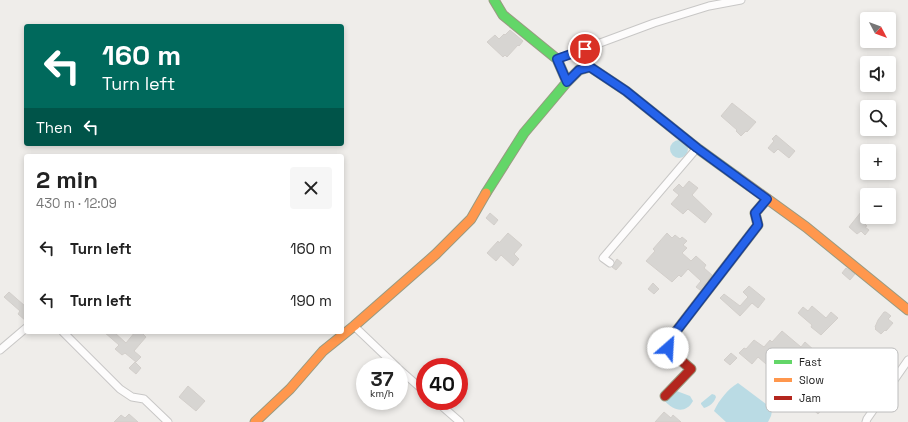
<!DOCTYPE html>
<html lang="en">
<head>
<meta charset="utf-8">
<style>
	:root { --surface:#fff; --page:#f6f6f6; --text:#222; --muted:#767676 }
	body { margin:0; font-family:"Space Grotesk",sans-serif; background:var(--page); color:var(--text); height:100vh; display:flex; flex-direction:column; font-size:15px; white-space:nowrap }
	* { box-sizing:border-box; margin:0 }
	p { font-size:13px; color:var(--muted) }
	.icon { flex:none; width:22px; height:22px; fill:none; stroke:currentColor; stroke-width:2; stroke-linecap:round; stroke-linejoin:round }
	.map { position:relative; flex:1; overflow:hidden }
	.side { position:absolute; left:24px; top:154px; width:320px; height:180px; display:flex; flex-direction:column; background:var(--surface); border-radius:4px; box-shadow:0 2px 6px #0003 }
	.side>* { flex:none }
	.top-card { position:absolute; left:24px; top:24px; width:320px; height:122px; border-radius:4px; box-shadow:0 2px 6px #0003; background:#00695c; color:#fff; overflow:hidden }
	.needle { width:26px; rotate:131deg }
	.fabs { position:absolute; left:860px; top:12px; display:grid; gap:8px }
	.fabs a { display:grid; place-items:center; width:36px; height:36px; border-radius:4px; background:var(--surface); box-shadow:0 2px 6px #0003; font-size:20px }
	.speed { position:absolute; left:356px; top:358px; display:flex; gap:8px; font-size:20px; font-weight:700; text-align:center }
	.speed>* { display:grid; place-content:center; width:52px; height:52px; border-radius:50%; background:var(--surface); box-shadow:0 2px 6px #0003; line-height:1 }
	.speed small { font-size:10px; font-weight:400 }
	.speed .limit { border:6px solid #d22; background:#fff; color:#111 }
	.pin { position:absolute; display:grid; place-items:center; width:34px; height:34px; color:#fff; margin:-17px; border:2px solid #fff; border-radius:50%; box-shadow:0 1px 4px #0007 }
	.me { position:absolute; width:44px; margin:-22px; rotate:26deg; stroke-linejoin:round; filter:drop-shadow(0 0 3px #0008) }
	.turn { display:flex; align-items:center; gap:14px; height:84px; padding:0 12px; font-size:18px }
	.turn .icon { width:52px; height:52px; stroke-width:2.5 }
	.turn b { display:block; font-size:28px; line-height:34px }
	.then { display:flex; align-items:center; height:38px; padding:0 12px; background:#0003; gap:8px; font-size:15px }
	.round { display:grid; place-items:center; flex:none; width:42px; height:42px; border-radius:4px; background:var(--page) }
	.summary { display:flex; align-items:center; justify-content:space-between; height:68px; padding:0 12px }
	h1 { font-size:24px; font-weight:800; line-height:30px }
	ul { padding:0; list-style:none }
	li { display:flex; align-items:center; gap:12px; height:52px; padding:0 12px }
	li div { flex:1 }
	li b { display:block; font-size:15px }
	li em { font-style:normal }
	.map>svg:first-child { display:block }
	.water { fill:#badbe4 }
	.building { fill:#d7d5d2; stroke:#d3cfcb }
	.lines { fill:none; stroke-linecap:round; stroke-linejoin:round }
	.street-casing { stroke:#c8c7c6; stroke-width:9 }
	.fast-casing { stroke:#989a80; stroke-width:11 }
	.slow-casing { stroke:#989a80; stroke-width:11 }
	.jam-casing { stroke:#989a80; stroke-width:11 }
	.street { stroke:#fdfcfc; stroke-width:7 }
	.fast { stroke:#63d668; stroke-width:9 }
	.slow { stroke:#ff974d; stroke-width:9 }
	.jam { stroke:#b3261e; stroke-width:9 }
	.route-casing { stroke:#184099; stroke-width:10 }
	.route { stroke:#2563eb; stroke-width:7 }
	.key { fill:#fff; stroke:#bcbcbc; stroke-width:1 }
	.key-label { font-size:11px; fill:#212121 }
</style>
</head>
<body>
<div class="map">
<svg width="908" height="422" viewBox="0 0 908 422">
	<rect width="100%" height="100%" fill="#efedea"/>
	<path class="water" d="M670 149a9 9 0 1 1 18 0a9 9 0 1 1-18 0Z
		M 738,383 L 766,404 L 772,411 L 771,416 L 768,422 L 726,422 L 714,411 C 719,400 728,389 738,383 Z
		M 674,390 L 690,396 L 693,401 C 686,414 673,411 665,401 L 667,396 Z
		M 712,394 L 715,395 L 716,397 C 714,403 710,406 704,408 L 701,404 L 701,403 Z"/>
	<path class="building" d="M 510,30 L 523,41 L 519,46 L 518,45 L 507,57 L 505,55 L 503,57 L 487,42 L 495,35 L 499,39 L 504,34 L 505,35 Z
		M 732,103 L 756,122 L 747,132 L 746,131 L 741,136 L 736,131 L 737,130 L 721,116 Z
		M 776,135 L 795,151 L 789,158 L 778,149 L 774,153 L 768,148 L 774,141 L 772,139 Z
		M 689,181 L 698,188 L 692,195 L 712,214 L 705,223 L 688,209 L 683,214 L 671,204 L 679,195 L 673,190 L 679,184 L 683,188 Z
		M 861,212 L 867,217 L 863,222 L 867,226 L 865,227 L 869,230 L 865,235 L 861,231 L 857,234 L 849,227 Z
		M 490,213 L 498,220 L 494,225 L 486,218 Z
		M 508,233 L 522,245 L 514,254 L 519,259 L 513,266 L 501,255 L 496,261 L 487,253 L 498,241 L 499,243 Z
		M 667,233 L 672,238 L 675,235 L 680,239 L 682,237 L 687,241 L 683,245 L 687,248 L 682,253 L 691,261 L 696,256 L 706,265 L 704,268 L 712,275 L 700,290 L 696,287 L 701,281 L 688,269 L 681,277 L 679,275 L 672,282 L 646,261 L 655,251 L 653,249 Z
		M 617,259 L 622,263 L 616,270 L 612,267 Z
		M 846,268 L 855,274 L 850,280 L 842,273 Z
		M 653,283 L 659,289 L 654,294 L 648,289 Z
		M 749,286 L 765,299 L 758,308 L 752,303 L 740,316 L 720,298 L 724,294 L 740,306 L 748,297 L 743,292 Z
		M 9,292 L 25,306 L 26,305 L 26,321 L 18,314 L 20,311 L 4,297 Z
		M 812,306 L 826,318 L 831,312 L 838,318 L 821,335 L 811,327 L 812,325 L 798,313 L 803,307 L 808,311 Z
		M 884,312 L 886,312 L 891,316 L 888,319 L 893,323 L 886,331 L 885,330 L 881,334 L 875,329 L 876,328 L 875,327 L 878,320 Z
		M 782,331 L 801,347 L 805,342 L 815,351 L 811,355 L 809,353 L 804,359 L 793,349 L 774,371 L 758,357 L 752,364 L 739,353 L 744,348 L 746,349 L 754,340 L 764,347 L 770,340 L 772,342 Z
		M 104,332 L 114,332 L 126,343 L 135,332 L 141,332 L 146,337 L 134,351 L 141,357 L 136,362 L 125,353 L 122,355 L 115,349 L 119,345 Z
		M 731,353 L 737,358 L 730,365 L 724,360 Z
		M 135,362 L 141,368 L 136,374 L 129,368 Z
		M 829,362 L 845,374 L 851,367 L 860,374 L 836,404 L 831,399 L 818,414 L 806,403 L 803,407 L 797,402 L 817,377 L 816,376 L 820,372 L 818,370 L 824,364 L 826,366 Z
		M 188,386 L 205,401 L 196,411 L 179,397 Z
		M 664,412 L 671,418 L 673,415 L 681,422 L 655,422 Z
		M 129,414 L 138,422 L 114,422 L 121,415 L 125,418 Z"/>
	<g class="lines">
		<g class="street-casing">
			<path id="street" d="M 557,59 L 654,23 L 709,6 L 741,0
				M 610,263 L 603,258 L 697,148
				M 354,326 L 397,367
				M 63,332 L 120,389 L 132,397 L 144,399 L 168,422
				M 0,350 L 26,328
				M 399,369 L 425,392
				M 436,401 L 460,422
				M 866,422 L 867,419 L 908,360"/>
		</g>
		<g class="fast-casing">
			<path id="fast" d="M 567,82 L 579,70 L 590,67 L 626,91 L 697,148 L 737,177
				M 486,193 L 524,133 L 567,82 L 557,59 L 503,15 L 494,0"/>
		</g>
		<g class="slow-casing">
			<path id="slow" d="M 737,177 L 806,227 L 908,310
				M 255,422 L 290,389 L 323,351 L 354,326 L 436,254 L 471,219 L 486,193"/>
		</g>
		<g class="jam-casing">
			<path id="jam" d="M 665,396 L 691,369 L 670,351 L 667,343 L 758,225 L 755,213 L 767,199"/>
		</g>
		<use href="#street" class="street"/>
		<use href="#fast" class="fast"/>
		<use href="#slow" class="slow"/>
		<use href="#jam" class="jam"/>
	</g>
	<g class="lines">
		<g class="route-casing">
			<path id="route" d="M 585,49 L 557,59 L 567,82 L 579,70 L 590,67 L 626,91 L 697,148 L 767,199 L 755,213 L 758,225 L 671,338 L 667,343 L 668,348"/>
		</g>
		<use href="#route" class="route"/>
	</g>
	<rect x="766" y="348" width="132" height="64" rx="6" class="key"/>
	<rect x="774" y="360" width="18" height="4" fill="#63d668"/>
	<rect x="774" y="378" width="18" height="4" fill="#ff974d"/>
	<rect x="774" y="396" width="18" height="4" fill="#b3261e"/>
	<g class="key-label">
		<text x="799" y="366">Fast</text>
		<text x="799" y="384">Slow</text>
		<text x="799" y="402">Jam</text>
	</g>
</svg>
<div class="fabs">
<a><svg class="needle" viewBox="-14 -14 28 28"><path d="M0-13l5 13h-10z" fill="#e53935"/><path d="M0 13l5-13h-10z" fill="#767676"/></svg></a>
<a><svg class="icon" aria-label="sound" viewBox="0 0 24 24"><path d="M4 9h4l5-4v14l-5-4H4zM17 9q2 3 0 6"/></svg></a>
<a><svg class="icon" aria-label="search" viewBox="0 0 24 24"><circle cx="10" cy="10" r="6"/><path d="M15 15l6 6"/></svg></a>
<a>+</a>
<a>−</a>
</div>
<div class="speed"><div>37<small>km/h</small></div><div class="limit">40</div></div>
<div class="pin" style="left:585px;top:49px;background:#d93025"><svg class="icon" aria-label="arrive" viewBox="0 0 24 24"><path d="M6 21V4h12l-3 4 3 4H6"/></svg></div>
<svg class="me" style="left:668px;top:348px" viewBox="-20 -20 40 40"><circle r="19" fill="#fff"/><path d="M0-13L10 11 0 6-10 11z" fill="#2563eb"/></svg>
<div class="top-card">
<div class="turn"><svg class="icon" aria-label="left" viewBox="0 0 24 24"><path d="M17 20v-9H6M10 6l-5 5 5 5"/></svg><div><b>160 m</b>Turn left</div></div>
<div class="then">Then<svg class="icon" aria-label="left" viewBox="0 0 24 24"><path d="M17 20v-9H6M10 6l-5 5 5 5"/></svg></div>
</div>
<section class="side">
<div class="summary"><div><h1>2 min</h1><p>430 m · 12:09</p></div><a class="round"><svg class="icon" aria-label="close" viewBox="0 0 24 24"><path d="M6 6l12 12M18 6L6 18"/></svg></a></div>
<ul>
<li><svg class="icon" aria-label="left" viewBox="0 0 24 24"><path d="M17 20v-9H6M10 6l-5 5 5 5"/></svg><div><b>Turn left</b></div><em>160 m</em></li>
<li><svg class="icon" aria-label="left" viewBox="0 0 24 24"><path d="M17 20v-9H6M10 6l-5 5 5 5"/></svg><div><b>Turn left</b></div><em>190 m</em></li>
</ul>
</section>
</div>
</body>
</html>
